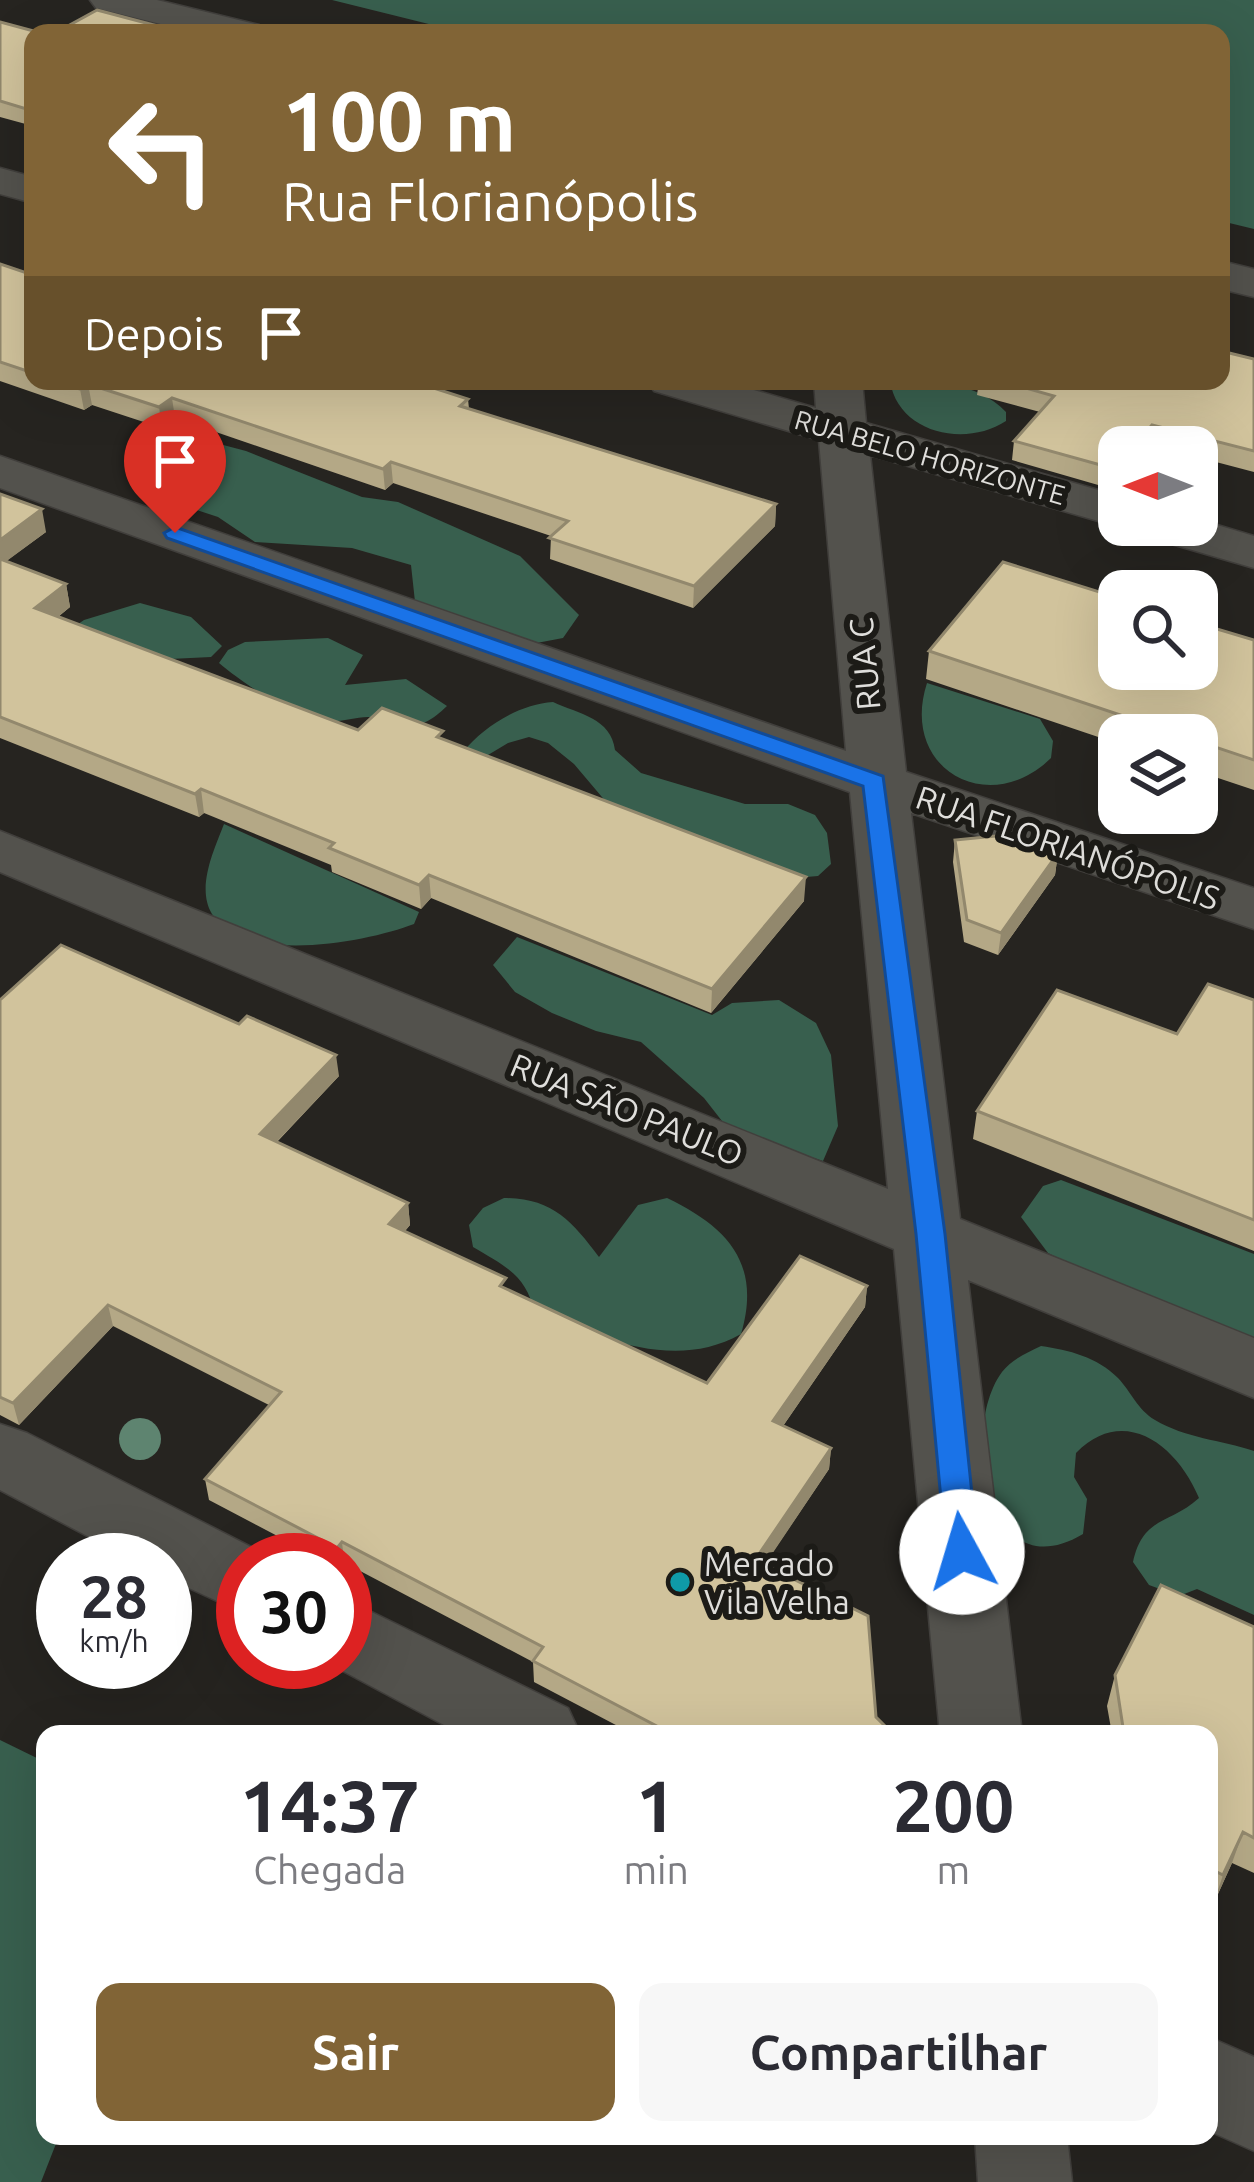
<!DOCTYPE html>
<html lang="pt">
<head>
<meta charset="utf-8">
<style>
	:root { --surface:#fff; --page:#f7f7f7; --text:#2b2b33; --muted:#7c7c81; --accent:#816436 }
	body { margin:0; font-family:Ubuntu,sans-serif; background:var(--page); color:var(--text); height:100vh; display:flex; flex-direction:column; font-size:45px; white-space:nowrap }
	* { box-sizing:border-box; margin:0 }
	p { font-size:39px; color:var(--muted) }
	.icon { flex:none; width:66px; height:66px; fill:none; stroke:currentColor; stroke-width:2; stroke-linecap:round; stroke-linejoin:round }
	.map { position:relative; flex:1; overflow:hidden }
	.panel { position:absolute; left:36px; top:1725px; width:1182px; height:420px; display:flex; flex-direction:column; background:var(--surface); border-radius:24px; box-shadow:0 12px 48px #0002 }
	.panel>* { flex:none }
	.guide { position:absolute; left:24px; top:24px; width:1206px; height:366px; border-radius:24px; box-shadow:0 12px 48px #0002; background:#816436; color:#fff; overflow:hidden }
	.needle { width:78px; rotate:270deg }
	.buttons { position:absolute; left:1098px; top:426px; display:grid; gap:24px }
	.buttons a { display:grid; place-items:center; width:120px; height:120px; border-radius:24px; background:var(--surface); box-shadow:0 12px 48px #0002; font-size:60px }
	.speed { position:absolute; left:36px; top:1533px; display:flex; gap:24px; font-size:60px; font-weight:700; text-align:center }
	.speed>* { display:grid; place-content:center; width:156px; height:156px; border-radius:50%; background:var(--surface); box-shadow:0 12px 48px #0002; line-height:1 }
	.speed small { font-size:30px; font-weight:400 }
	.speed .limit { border:18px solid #d22; background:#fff; color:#111 }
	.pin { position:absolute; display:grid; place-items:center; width:102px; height:102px; color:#fff; margin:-123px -51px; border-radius:50% 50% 50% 0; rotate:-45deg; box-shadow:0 0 12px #0007 }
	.pin .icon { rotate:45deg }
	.me { position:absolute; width:132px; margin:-66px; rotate:354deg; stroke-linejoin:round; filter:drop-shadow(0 0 9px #0008) }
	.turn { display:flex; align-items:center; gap:42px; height:252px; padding:0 60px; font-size:54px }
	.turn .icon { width:156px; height:156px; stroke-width:2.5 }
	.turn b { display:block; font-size:84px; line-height:102px }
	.then { display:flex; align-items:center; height:114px; padding:0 60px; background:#0003; gap:24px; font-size:45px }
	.eta { display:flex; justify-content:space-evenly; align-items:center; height:204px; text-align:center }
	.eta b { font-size:72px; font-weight:600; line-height:84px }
	.cta { display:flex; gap:24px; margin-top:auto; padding:24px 60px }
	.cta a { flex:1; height:138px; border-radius:24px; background:var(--accent); color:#fff; font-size:48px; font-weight:600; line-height:138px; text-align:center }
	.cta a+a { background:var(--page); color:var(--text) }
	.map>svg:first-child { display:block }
	.forest { fill:#385f4e }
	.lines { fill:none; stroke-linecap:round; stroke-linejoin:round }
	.minor-casing { stroke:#413f3c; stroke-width:3 }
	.minor { fill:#53524d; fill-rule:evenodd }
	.tree { fill:#5e8470 }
	.wall { fill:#b4a886 }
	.shaded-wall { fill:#92886d }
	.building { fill:#d1c39c; stroke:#92886d; stroke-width:3 }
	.route { fill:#1a73e8; stroke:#114b97; stroke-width:3 }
	.culture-dot { fill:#0f9aa8; stroke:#1c1b17; stroke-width:4.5 }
	.labels { text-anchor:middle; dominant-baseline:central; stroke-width:12; stroke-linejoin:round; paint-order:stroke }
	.far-street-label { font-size:27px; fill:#dfdedb; stroke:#1c1b17 }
	.street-label { font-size:33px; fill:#dfdedb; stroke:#1c1b17 }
	.poi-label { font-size:33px; fill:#dfdedb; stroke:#1c1b17; text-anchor:start }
</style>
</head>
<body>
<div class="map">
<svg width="1254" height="2182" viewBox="0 0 1254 2182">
	<rect width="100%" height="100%" fill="#262420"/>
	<path class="forest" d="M 332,0 L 1254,0 L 1254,229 L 1221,221 L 1221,33 L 465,33 Z
		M 890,381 C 930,381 977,381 1006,412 L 1006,421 C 965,448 898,433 890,381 Z
		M 193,437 L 246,451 L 362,497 L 398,502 L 520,556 L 579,615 L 563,638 L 526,645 L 416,611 L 411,565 L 352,548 L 255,542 L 218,517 L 145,493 L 136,473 L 157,452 Z
		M 140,603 L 191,617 L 222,646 L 211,657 L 170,659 L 68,631 L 84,620 Z
		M 328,638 L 363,655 L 345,685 L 406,679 L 447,706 C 415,737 409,721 371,717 C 356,716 341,723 325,721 C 291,715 245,685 219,663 L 228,650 L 245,642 Z
		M 927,683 L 1040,719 L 1053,741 L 1051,758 C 989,819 899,769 927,683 Z
		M 553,702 C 579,714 611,718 615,750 L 641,773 L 745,804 L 788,804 L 815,815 L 827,833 L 831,864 L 818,876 L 795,878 L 607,803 L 574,764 L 548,743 L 529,737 L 508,743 L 478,761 L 463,752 C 484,726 520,704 553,702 Z
		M 224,824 L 419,912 L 414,924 C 367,942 244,966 212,914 C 196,888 214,850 224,824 Z
		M 517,937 L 712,1015 L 732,1003 L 779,1000 L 816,1023 L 831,1055 L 838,1126 L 823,1161 L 729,1130 L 704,1098 L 641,1042 L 596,1031 L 552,1013 L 515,992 L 493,965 Z
		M 1061,1180 L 1254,1254 L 1254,1359 L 1214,1321 L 1187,1325 L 1048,1253 L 1021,1217 L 1043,1186 Z
		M 504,1198 C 552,1198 572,1221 599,1257 L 638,1205 L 667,1198 C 727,1227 762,1263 741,1334 C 674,1372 599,1337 534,1312 C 527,1275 503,1265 473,1247 L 469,1225 L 483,1208 Z
		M 1041,1346 C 1069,1350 1097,1357 1118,1378 C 1132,1393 1137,1409 1155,1420 C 1185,1438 1221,1440 1254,1451 L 1254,1615 L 1197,1589 L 1179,1596 L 1149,1585 L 1133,1562 C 1143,1516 1169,1525 1199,1498 C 1177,1445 1124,1404 1076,1453 L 1074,1477 L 1087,1499 L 1083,1534 C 984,1593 960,1428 1002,1372 C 1012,1359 1027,1353 1041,1346 Z
		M 0,1740 L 45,1762 L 45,2136 L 59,2136 L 41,2182 L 0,2182 Z"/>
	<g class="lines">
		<g class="minor-casing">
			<path id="minor" d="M 90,0 L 157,0 L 259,25 L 264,33 L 197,33 L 96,8 Z
				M 0,168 L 33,177 L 33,203 L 0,194 Z
				M 1221,261 L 1254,269 L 1254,297 L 1221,289 Z
				M 647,381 L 723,381 L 816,408 L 814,381 L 862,381 L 866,423 L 1119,496 L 1119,525 L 1129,525 L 1119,527 L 870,455 L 906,772 L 1254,888 L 1254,929 L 911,813 L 960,1219 L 1254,1338 L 1254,1398 L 968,1280 L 1022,1734 L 940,1734 L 894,1249 L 0,872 L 0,831 L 888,1189 L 850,792 L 0,488 L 0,456 L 846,751 L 819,440 L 654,391 Z
				M 1197,519 L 1254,536 L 1254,568 L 1144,536 L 1136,525 L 1197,525 Z
				M 0,1424 L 27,1433 L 271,1557 L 272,1560 L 243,1560 L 243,1613 L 165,1577 L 165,1560 L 133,1560 L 0,1490 Z
				M 345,1599 L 568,1708 L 580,1734 L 461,1734 L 326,1662 L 345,1662 Z
				M 1209,2037 L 1254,2057 L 1254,2151 L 1209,2131 Z
				M 975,2136 L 1067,2136 L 1072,2182 L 978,2182 Z"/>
		</g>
		<use href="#minor" class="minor"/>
	</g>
	<circle class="tree" cx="140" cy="1439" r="21"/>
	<path class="wall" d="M 0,22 L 33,33 L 33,126 L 0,117 Z
		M 0,264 L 33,275 L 33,381 L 412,381 L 468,399 L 469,409 L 776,504 L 775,526 L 693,608 L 550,559 L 551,536 L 393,483 L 385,490 L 175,418 L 162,428 L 92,405 L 84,410 L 0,381 Z
		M 1254,359 L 1254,472 L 1197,457 L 1197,447 L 1158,447 L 1149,445 L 1112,489 L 1012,460 L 1014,441 L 1040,412 L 977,395 L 979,381 L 1221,381 Z
		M 0,494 L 46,532 L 6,561 L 66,584 L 70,607 L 58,617 L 358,730 L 444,740 L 804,901 L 711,1013 L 431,898 L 421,909 L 332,872 L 331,865 L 204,813 L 199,817 L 0,738 Z
		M 1254,640 L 1254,790 L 1197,771 L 1197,735 L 1119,735 L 1119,744 L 926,679 L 929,651 Z
		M 955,840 L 1058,853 L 1055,875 L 998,955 L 964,942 L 953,862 Z
		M 0,1000 L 339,1076 L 277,1142 L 408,1203 L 410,1225 L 405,1231 L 506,1289 L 707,1383 L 867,1286 L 865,1307 L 783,1426 L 831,1448 L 829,1469 L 764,1565 L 876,1717 L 893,1734 L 633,1734 L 534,1682 L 533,1662 L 345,1563 L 345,1560 L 323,1560 L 209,1500 L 205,1479 L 269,1405 L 113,1326 L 19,1425 L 0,1415 Z
		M 1254,1000 L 1254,1251 L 973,1139 L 977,1111 L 1177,1034 Z
		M 1254,1627 L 1254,1873 L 1232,1863 L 1213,1905 L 1209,1903 L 1209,1734 L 1112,1734 L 1107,1706 L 1115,1675 Z"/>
	<path class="shaded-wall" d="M 88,384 L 92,405 L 84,410 L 80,389 Z
		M 172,398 L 175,418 L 162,428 L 159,407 Z
		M 1152,425 L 1147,447 L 1133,447 Z
		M 391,462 L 393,483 L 385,490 L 383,469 Z
		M 1119,464 L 1119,481 L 1112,489 L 1115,469 Z
		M 776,504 L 775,526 L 693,608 L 694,586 Z
		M 42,509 L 46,532 L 0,566 L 0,540 Z
		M 66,584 L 70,607 L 40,631 L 35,608 Z
		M 201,789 L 204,813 L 199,817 L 195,794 Z
		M 1058,853 L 1055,875 L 998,955 L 1001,933 Z
		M 429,875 L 431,898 L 421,909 L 419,885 Z
		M 806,877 L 804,901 L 711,1013 L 712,989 Z
		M 336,1055 L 339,1076 L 263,1156 L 260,1134 Z
		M 408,1203 L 410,1225 L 392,1246 L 389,1224 Z
		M 867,1286 L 865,1307 L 772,1442 L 773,1421 Z
		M 108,1305 L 113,1326 L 19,1425 L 13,1403 Z
		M 831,1448 L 829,1469 L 754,1581 L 755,1560 Z
		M 342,1542 L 344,1560 L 339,1560 L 337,1548 Z
		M 1243,1832 L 1232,1863 L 1213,1905 L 1223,1875 Z"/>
	<path class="building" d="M 97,10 L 184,33 L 55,33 Z
		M 0,22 L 41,33 L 33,33 L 33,111 L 0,101 Z
		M 0,264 L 33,275 L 33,373 L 0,362 Z
		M 1221,351 L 1254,359 L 1254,451 L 1152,425 L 1133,447 L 1119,447 L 1119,464 L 1115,469 L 1014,441 L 1054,396 L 1001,381 L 1221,381 Z
		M 56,381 L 412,381 L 468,399 L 460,406 L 776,504 L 694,586 L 549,538 L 568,521 L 391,462 L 383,469 L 172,398 L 159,407 L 88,384 L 80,389 Z
		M 0,494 L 42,509 L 0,540 Z
		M 0,559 L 66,584 L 35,608 L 358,730 L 382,708 L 443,731 L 437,737 L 806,877 L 712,989 L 429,875 L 419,885 L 329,848 L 334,843 L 201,789 L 195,794 L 0,717 Z
		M 1003,562 L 1119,598 L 1119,669 L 1197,669 L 1197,623 L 1254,640 L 1254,760 L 1197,741 L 1197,735 L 1180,735 L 929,651 Z
		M 1006,835 L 1058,853 L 1001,933 L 967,920 L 955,840 Z
		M 61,945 L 239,1024 L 247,1016 L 336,1055 L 260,1134 L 408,1203 L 389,1224 L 506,1278 L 500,1286 L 707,1383 L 800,1256 L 867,1286 L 773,1421 L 831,1448 L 755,1560 L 868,1616 L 876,1717 L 893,1734 L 672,1734 L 533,1661 L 543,1647 L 342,1542 L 337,1548 L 205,1479 L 281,1392 L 108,1305 L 13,1403 L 0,1397 L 0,1000 Z
		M 1208,984 L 1254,1000 L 1254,1220 L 977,1111 L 1057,990 L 1177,1034 Z
		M 1161,1585 L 1254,1627 L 1254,1838 L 1243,1832 L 1223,1875 L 1209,1868 L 1209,1734 L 1124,1734 L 1115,1675 Z"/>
	<path class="route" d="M 175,527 L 883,776 L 945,1234 L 978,1552 L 974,1562 L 962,1566 L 951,1562 L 946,1552 L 916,1234 L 863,786 L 167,538 L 164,533 Z"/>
	<circle class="culture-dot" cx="680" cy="1582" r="12"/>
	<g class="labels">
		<g class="far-street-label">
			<text transform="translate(930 457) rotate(16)">RUA BELO HORIZONTE</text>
		</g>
		<g class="street-label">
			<text transform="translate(864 664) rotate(-95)">RUA C</text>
			<text transform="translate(1068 847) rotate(19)">RUA FLORIANÓPOLIS</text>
			<text transform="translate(627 1109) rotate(22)">RUA SÃO PAULO</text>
		</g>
		<g class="poi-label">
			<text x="704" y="1563">Mercado<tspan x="704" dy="38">Vila Velha</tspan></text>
		</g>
	</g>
</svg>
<div class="buttons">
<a><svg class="needle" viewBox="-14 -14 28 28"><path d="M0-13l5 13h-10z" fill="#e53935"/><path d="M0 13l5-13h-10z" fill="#7c7c81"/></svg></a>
<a><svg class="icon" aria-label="search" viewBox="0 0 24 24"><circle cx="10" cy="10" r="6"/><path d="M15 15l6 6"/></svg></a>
<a><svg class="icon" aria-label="layers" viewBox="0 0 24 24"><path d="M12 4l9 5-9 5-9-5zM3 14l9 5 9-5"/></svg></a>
</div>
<div class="speed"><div>28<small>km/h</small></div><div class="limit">30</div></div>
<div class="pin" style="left:175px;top:533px;background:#d93025"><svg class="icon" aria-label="arrive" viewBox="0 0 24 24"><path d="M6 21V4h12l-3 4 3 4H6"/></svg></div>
<svg class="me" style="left:962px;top:1552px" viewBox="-20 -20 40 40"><circle r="19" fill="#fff"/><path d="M0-13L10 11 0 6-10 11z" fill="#1a73e8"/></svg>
<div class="guide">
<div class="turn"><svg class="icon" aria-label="left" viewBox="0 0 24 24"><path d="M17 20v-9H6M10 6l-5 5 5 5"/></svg><div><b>100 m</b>Rua Florianópolis</div></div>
<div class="then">Depois<svg class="icon" aria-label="arrive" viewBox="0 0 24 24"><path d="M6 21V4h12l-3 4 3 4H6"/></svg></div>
</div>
<section class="panel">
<div class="eta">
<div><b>14:37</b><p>Chegada</p></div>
<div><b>1</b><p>min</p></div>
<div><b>200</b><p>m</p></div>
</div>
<div class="cta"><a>Sair</a><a>Compartilhar</a></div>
</section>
</div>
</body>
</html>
